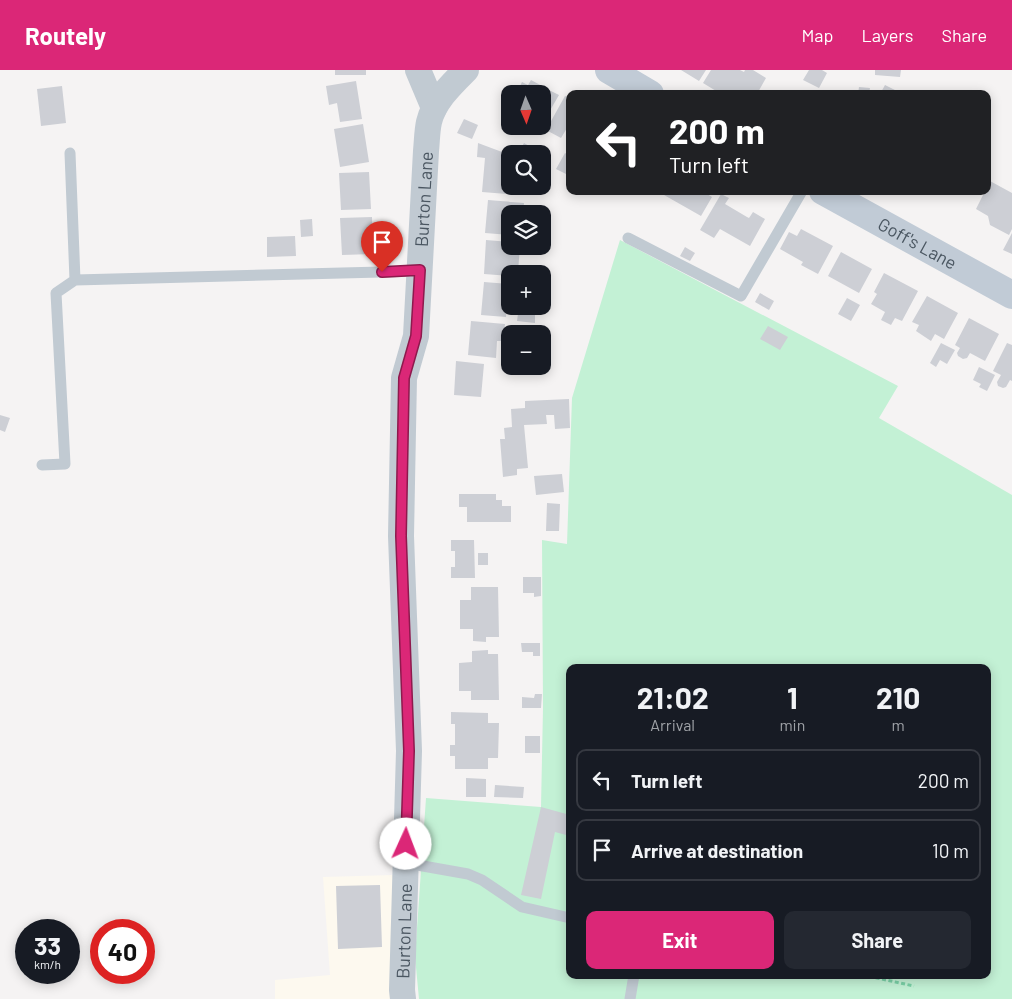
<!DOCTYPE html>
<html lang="en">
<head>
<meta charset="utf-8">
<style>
	:root { --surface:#171b24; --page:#242831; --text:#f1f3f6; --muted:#9ea1a6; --line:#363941; --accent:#db2777 }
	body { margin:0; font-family:Barlow,sans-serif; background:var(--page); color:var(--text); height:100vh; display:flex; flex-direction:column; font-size:19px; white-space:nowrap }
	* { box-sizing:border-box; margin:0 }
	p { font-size:16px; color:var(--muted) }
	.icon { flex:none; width:28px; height:28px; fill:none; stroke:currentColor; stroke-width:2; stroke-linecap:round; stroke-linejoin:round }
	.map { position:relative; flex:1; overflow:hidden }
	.drawer { position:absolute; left:566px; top:594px; width:425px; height:315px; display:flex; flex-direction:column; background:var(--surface); border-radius:10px; box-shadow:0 2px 12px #0003 }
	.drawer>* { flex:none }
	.hud { position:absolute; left:566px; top:20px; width:425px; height:105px; border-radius:10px; box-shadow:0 2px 12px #0003; background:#202124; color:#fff; overflow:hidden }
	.needle { width:32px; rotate:178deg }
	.fabs { position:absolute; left:501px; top:15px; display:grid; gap:10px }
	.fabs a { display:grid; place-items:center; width:50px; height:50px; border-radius:10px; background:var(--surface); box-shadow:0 2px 12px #0003; font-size:25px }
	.speed { position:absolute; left:15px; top:849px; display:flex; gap:10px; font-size:25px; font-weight:700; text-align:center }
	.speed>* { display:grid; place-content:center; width:65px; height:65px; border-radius:50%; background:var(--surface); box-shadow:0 2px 12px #0003; line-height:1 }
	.speed small { font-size:12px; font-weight:400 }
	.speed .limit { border:8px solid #d22; background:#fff; color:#111 }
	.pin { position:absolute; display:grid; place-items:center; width:42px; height:42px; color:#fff; margin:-51px -21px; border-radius:50% 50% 50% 0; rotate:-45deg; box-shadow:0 0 5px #0007 }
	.pin .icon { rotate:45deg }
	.me { position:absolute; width:55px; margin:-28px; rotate:2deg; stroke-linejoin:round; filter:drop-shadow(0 0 4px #0008) }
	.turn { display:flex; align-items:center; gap:18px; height:105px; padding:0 20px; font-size:22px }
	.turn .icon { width:65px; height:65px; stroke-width:2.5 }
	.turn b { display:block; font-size:35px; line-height:42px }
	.eta { display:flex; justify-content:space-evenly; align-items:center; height:85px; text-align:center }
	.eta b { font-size:30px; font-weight:700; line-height:35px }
	.primary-button { display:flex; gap:10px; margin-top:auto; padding:10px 20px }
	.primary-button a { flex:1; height:58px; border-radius:10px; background:var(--accent); color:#fff; font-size:20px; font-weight:700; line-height:58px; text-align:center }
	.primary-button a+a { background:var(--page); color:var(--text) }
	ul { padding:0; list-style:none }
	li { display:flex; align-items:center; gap:15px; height:62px; margin:0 10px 8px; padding:0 10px; border:2px solid var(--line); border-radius:10px }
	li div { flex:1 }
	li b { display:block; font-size:19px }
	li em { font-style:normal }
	header { display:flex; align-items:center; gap:30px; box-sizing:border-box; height:70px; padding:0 25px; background:var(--accent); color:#fff }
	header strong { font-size:24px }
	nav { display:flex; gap:28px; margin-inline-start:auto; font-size:18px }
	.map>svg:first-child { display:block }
	.commercial { fill:#fdf9ef }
	.green { fill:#c3f1d5; fill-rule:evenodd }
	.building { fill:#cdcfd5 }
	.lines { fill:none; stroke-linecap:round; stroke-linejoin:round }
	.path { stroke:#7ad0a6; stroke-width:3; stroke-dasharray:4 2.5; stroke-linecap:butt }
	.service { stroke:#c1cad2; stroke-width:11 }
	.tertiary { stroke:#c1cad2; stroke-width:26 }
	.secondary { stroke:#c1cbd6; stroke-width:28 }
	.route-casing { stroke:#8e194d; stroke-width:12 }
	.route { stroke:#db2777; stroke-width:9 }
	.labels { text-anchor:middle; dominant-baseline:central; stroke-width:4; stroke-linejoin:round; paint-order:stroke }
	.street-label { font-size:18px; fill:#4a5661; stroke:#fff }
</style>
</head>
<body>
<header>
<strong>Routely</strong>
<nav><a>Map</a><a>Layers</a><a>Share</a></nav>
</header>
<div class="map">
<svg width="1012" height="929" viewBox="0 0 1012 929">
	<rect width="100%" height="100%" fill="#f5f3f3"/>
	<path class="commercial" d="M 393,805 L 391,929 L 275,929 L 275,910 L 330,905 L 323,807 Z"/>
	<path class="green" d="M 620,170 L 898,316 L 879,348 L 1012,425 L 1012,929 L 419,929 L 415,887 L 426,728 L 541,737 L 543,638 L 542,470 L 567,474 L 572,328 ZM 570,598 L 988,598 L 988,905 L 570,905 Z"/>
	<path class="building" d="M 335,0 L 366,0 L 366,5 L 335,5 Z
		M 681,0 L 706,0 L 699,11 Z
		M 711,0 L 740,0 L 744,2 L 745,0 L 753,0 L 766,8 L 757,24 L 721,24 L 703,13 Z
		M 809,0 L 822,0 L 827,3 L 819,18 L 803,10 Z
		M 875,0 L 901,0 L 900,7 L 875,5 Z
		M 531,10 L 544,17 L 540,24 L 516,24 L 522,12 L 528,15 Z
		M 356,11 L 362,49 L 340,52 L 337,33 L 329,35 L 326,16 Z
		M 885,15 L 897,21 L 896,24 L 880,24 Z
		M 62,16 L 66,53 L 41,56 L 37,19 Z
		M 859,17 L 870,18 L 869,24 L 858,24 Z
		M 547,19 L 559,25 L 545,49 L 542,48 L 542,23 L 544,24 Z
		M 565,26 L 570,28 L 570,60 L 567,58 L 561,68 L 546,60 Z
		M 464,49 L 478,55 L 472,69 L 457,63 Z
		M 363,54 L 369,92 L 340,97 L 334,59 Z
		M 478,73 L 510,85 L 510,116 L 518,116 L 518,125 L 482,122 L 485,88 L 477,87 Z
		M 524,73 L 540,82 L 539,84 L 518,84 Z
		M 565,83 L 570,86 L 570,106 L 556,99 Z
		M 369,102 L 371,139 L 341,140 L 339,103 Z
		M 990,111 L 1012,123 L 1012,159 L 1009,165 L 990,155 L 988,146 L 976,139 L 985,121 L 988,121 Z
		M 657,121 L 702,121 L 712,127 L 701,146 Z
		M 721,124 L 729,128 L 725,134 L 747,147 L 749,148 L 753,142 L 765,149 L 750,176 L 720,159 L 714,168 L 700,160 Z
		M 488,130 L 524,133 L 523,144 L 510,144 L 510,165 L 485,163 Z
		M 372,147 L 373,184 L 342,185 L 340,148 Z
		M 312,149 L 313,166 L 301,167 L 300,150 Z
		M 801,159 L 833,176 L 818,204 L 801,195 L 803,192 L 780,179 L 789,162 L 797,166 Z
		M 542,163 L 550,164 L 550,173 L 542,172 Z
		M 1012,163 L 1012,184 L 1003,180 Z
		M 295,166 L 296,186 L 267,187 L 267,167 Z
		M 486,170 L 510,172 L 510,176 L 520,176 L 518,202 L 510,201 L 510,206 L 484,204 Z
		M 527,176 L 543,176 L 543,181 L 526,180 Z
		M 685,177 L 695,183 L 690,191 L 680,186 Z
		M 841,182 L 872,199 L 859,223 L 828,206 Z
		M 884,203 L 918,221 L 902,251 L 895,248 L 891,255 L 881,250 L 885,242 L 871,234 L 877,224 L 874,222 Z
		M 484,212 L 509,214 L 506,247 L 481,245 Z
		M 760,223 L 774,231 L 769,240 L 755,232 Z
		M 927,226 L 958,243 L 944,269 L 935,264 L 931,271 L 916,261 L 919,255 L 912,252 Z
		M 847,228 L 860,235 L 851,251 L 838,244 Z
		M 518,244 L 535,245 L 535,253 L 517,251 Z
		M 969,248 L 999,264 L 985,291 L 970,283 L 967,288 L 963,289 L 958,286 L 957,283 L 960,278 L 955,275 Z
		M 471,251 L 505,254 L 503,271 L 497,271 L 496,288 L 468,285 Z
		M 768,256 L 788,267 L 780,280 L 760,269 Z
		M 941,273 L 955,280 L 947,294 L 940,290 L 936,297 L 930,293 Z
		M 1007,273 L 1012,275 L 1012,311 L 1010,310 L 1006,317 L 1003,318 L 998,316 L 997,312 L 1001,305 L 993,301 Z
		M 456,291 L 484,294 L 481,327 L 454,325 Z
		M 503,293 L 510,294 L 510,296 L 516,296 L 516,302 L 502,301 Z
		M 979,297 L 995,305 L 987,321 L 979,317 L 981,314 L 973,310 Z
		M 569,329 L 570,358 L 555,359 L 554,345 L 546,345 L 547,354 L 524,355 L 528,398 L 517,399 L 517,405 L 503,407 L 500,369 L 505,369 L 504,358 L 512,357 L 511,339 L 525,338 L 525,331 Z
		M 0,345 L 10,348 L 5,362 L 0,360 Z
		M 562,404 L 564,422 L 536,425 L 534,406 Z
		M 459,424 L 496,424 L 496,430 L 502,430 L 502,436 L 511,436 L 511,452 L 467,452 L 467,437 L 459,437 Z
		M 547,433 L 560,434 L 559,461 L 546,461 Z
		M 451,470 L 474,470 L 475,508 L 451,508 L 451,497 L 455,497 L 455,481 L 451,481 Z
		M 478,483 L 488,483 L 488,495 L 478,495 Z
		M 523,507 L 541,507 L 541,526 L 534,527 L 534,523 L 523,523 Z
		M 471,517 L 498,517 L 499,567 L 486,567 L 486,572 L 473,571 L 473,559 L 460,559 L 460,530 L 471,530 Z
		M 521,573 L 540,573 L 540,586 L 533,586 L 533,582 L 522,582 Z
		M 488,580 L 488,584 L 498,584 L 499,630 L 471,630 L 471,621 L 459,621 L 459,593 L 472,592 L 472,581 Z
		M 535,624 L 542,624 L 541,638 L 522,638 L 522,627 L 534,628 Z
		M 451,642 L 488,643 L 488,653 L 499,653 L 498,688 L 488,688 L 488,699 L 455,699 L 455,686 L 450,686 L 450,675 L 455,675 L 455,654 L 451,654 Z
		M 525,666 L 540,666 L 540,683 L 525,683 Z
		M 466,708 L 486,709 L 486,727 L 466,727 Z
		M 495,715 L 524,717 L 523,728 L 494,727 Z
		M 541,737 L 570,745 L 570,766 L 555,762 L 541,829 L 521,825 Z
		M 380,815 L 382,877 L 338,879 L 336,816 Z"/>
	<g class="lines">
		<path class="path" d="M 863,905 L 914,916"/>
		<path class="service" d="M 70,83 L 75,210
			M 628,168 L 741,226 L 802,121
			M 42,395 L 65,394 L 56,223 L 75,210 L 420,201
			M 406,793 L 468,804 L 482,810 L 522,837 L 570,848
			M 630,929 L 634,905"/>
		<g class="tertiary">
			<path d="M 418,0 L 434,38"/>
			<path id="s1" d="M 403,929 L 402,920 L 409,681 L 401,466 L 404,308 L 416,266 L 426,81 C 427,71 427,61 429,52 C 434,31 451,15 466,0"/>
		</g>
		<g class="secondary">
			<path d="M 609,0 L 650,24"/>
			<path id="s2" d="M 823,121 L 1012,225"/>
		</g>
	</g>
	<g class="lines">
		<g class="route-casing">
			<path id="route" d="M 382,202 L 420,200 L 416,266 L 404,308 L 401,466 L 409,681 L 406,774"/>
		</g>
		<use href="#route" class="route"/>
	</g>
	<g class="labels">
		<g class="street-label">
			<text stroke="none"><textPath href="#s1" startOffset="802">Burton Lane</textPath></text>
			<text stroke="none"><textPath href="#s2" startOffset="108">Goff's Lane</textPath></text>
			<text stroke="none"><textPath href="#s1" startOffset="68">Burton Lane</textPath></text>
		</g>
	</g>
</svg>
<div class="fabs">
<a><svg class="needle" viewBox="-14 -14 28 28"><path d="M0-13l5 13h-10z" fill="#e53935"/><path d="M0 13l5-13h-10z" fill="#9ea1a6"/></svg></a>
<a><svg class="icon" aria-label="search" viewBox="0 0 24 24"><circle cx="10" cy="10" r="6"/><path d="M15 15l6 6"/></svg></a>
<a><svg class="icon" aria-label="layers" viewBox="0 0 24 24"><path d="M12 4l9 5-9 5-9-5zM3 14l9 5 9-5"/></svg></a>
<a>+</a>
<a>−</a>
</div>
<div class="speed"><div>33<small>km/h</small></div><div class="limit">40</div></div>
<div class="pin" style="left:382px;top:202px;background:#d93025"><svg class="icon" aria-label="arrive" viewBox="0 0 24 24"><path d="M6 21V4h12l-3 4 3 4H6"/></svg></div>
<svg class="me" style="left:406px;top:774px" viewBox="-20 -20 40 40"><circle r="19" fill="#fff"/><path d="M0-13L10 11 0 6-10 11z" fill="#db2777"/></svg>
<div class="hud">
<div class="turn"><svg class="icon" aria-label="left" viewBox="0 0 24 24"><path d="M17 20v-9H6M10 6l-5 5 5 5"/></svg><div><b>200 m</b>Turn left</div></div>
</div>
<section class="drawer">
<div class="eta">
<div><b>21:02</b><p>Arrival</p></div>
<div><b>1</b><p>min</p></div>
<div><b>210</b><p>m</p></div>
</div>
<ul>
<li><svg class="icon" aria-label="left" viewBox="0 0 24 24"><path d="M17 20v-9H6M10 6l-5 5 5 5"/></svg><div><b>Turn left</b></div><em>200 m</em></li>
<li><svg class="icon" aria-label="arrive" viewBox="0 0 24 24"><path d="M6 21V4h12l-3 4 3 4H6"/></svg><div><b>Arrive at destination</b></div><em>10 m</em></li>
</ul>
<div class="primary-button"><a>Exit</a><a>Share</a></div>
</section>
</div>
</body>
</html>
